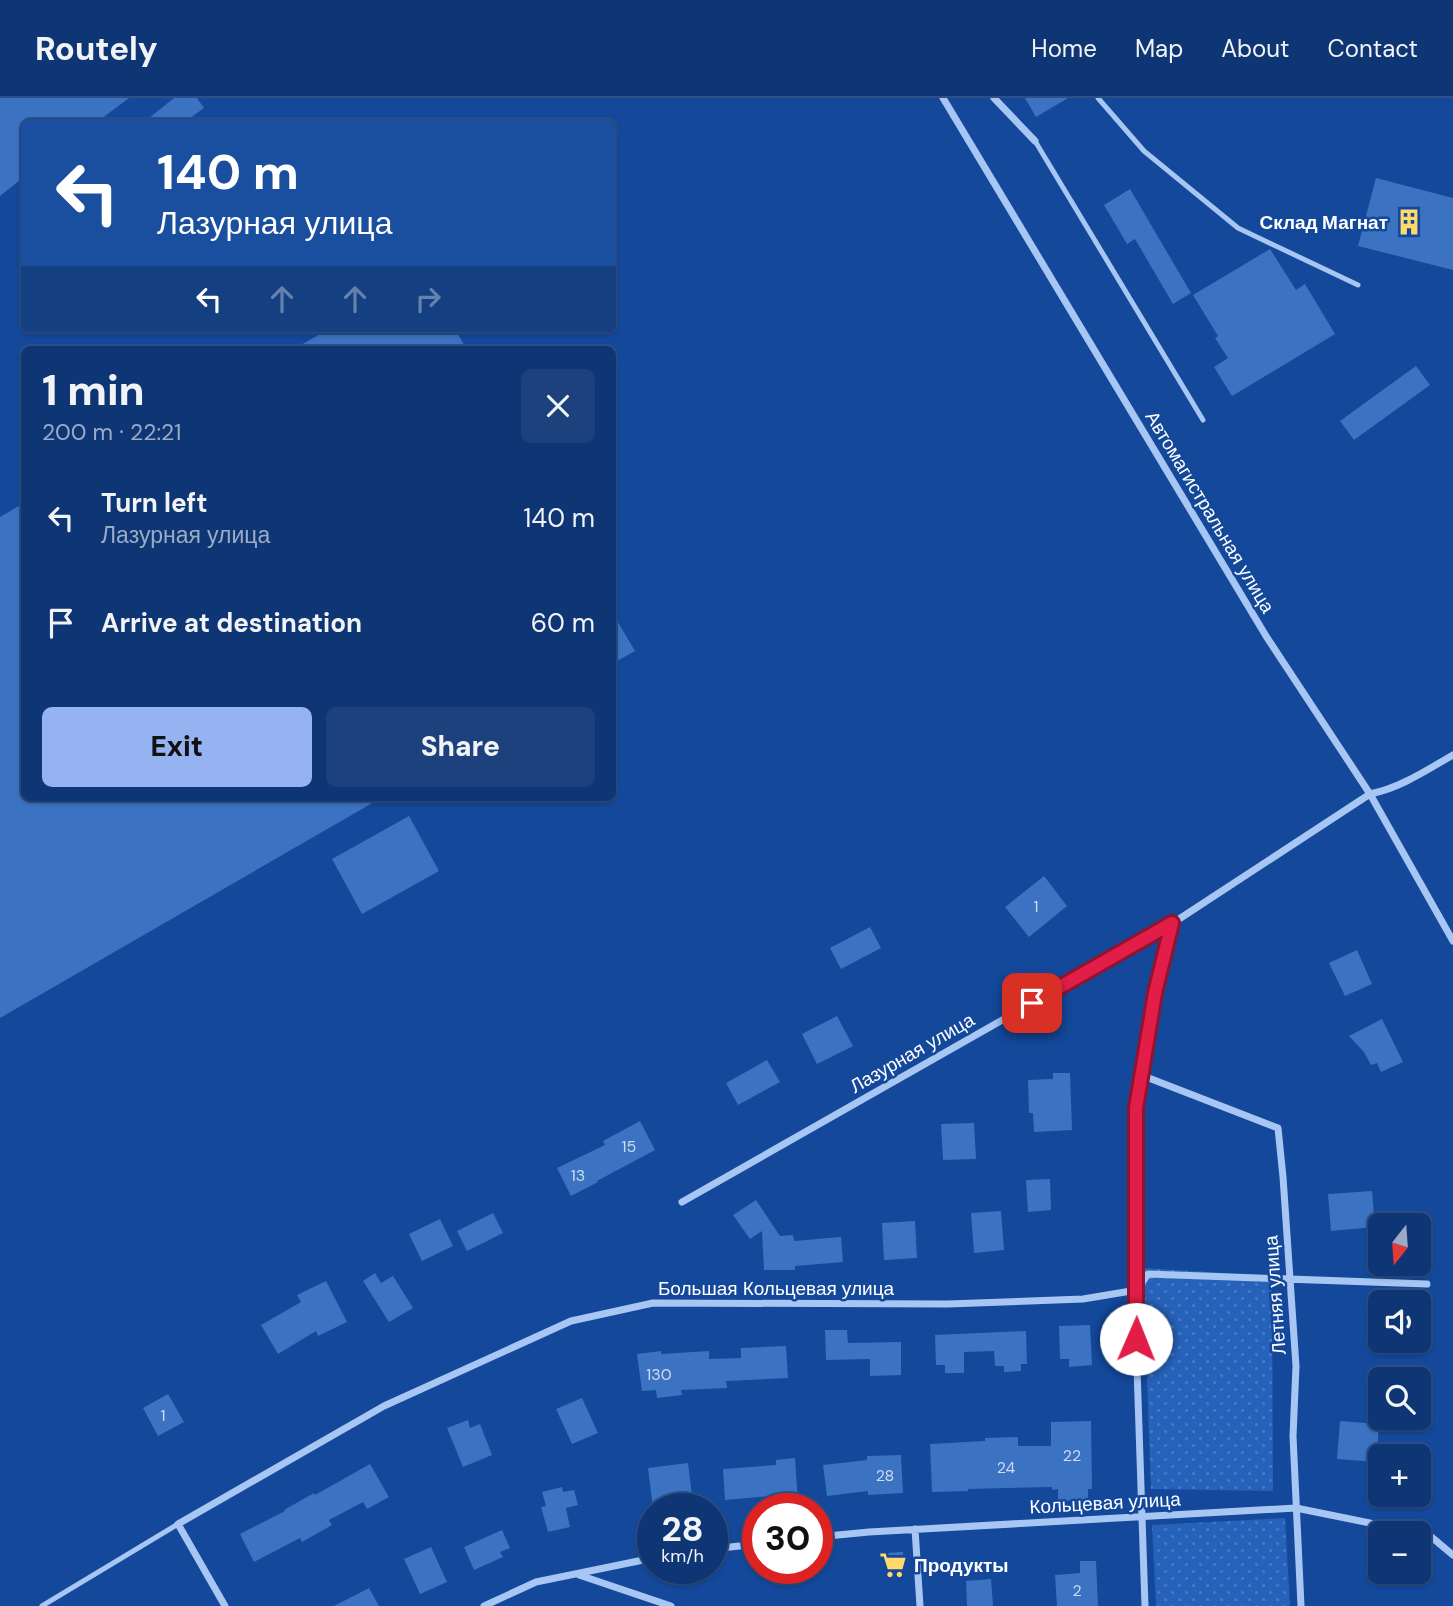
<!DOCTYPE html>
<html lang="en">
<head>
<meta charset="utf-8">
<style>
	:root { --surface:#0e3674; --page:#1c417c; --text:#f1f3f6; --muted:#9babc5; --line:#2e5086; --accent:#95b2f1 }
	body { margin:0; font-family:"DM Sans",sans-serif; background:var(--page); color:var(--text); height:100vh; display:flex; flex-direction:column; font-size:26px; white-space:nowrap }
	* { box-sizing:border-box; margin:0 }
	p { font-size:23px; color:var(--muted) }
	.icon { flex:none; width:38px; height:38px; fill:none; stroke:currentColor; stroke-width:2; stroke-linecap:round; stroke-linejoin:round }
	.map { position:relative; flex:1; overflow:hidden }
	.sheet { position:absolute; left:21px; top:248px; width:595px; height:455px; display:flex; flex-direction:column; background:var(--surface); border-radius:10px; box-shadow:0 2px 5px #0004,0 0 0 2px var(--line) }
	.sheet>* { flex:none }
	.banner { position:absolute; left:21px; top:21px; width:595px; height:214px; border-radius:10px; box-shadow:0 2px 5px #0004,0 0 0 2px var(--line); background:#1a4fa0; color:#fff; overflow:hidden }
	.needle { width:46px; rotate:197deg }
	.fabs { position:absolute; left:1368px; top:1115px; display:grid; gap:14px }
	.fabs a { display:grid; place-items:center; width:63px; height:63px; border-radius:10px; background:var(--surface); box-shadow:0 2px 5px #0004,0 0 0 2px var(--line); font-size:35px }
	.speed { position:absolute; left:637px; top:1395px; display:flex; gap:14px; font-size:35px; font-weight:700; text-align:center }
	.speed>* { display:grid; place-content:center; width:91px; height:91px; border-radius:50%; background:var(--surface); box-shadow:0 2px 5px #0004,0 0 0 2px var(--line); line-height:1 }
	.speed small { font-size:18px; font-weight:400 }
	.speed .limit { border:10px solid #d22; background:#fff; color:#111 }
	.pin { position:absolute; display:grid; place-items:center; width:60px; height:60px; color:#fff; margin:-30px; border-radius:14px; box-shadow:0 4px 10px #0006 }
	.me { position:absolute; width:77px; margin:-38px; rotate:1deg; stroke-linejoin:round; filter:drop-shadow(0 0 5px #0008) }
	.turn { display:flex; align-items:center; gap:24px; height:147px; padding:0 21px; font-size:32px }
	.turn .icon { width:91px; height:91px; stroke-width:2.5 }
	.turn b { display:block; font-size:49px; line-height:60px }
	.lanes { display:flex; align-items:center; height:66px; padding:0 21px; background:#0003; justify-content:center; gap:35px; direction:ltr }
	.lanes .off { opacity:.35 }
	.round { display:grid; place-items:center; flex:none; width:74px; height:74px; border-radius:10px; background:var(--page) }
	.headline { display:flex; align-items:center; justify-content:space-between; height:119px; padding:0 21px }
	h1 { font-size:42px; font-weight:800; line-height:52px }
	.action { display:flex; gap:14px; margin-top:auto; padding:14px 21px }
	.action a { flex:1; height:80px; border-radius:10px; background:var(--accent); color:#111; font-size:28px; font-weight:800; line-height:80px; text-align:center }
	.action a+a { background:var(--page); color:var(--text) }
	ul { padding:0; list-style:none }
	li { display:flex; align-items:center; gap:21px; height:105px; padding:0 21px }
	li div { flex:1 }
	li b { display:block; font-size:26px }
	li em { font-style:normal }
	header { display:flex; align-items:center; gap:42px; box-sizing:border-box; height:98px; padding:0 35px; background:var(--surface); border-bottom:2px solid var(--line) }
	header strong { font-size:33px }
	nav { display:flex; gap:38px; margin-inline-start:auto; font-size:24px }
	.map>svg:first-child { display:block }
	.grass { fill:url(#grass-dots) }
	.building { fill:#3c72c2 }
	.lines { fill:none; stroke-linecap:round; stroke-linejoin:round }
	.lane { stroke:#a8c6f3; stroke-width:5 }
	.street { stroke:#a8c6f3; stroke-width:7 }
	.route-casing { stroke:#92132f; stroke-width:18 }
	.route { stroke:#e11d48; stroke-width:12 }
	.labels { text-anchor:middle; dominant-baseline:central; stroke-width:5; stroke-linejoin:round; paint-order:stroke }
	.number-label { font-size:16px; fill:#cedcf0 }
	.poi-label { font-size:19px; font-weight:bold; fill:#fff; stroke:#13489b; text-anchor:end }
	.street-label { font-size:19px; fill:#fff; stroke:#13489b }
</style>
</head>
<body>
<header>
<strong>Routely</strong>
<nav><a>Home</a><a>Map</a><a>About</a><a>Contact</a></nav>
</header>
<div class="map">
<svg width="1453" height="1508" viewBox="0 0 1453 1508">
	<defs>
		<pattern id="grass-dots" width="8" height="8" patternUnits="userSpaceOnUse" patternTransform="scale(1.75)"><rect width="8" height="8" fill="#2662b9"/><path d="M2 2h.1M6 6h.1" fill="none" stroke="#477ac4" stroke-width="1.8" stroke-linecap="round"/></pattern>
	</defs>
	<rect width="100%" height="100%" fill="#13489b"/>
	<path class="grass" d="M 1143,1170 L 1272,1178 L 1273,1393 L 1151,1391 Z
		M 1285,1420 L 1290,1508 L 1156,1508 L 1152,1427 Z"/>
	<path class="building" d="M 0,0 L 129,0 L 97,24 L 24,24 L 24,79 L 0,98 Z
		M 174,0 L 197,0 L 204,10 L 185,24 L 144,24 Z
		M 1025,0 L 1068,0 L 1036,19 Z
		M 1376,80 L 1453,100 L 1453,172 L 1358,148 Z
		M 1130,91 L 1191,195 L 1173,206 L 1135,141 L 1127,146 L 1104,107 Z
		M 1270,151 L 1296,192 L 1305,186 L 1335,236 L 1232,298 L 1214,269 L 1228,260 L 1215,240 L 1218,238 L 1193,197 Z
		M 329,231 L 455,231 L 467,252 L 292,252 Z
		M 1416,268 L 1430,287 L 1354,342 L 1340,323 Z
		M 24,405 L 24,700 L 381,700 L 0,920 L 0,419 Z
		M 612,514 L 635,553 L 612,566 Z
		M 409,718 L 439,773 L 362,816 L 332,761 Z
		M 1044,778 L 1067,808 L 1029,839 L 1005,809 Z
		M 870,829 L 881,850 L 841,871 L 830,850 Z
		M 1357,852 L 1372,886 L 1345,898 L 1329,865 Z
		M 837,918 L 853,948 L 817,966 L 802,936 Z
		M 1382,921 L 1403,964 L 1381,974 L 1377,965 L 1371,967 L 1364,954 L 1349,938 Z
		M 767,962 L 780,984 L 738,1007 L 726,985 Z
		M 1053,975 L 1070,975 L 1072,1032 L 1034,1034 L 1033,1015 L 1029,1015 L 1028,982 L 1053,981 Z
		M 640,1023 L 655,1052 L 597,1083 L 598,1084 L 571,1098 L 557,1070 L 605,1047 L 603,1043 Z
		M 974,1025 L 976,1061 L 943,1062 L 941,1026 Z
		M 1050,1081 L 1051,1112 L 1028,1114 L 1026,1082 Z
		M 1372,1093 L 1375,1129 L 1331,1133 L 1328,1096 Z
		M 756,1102 L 780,1138 L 793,1137 L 794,1143 L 841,1139 L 843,1164 L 795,1168 L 795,1172 L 764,1172 L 762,1133 L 750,1141 L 733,1117 Z
		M 1001,1113 L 1004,1152 L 974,1155 L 971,1115 Z
		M 493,1115 L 503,1135 L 467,1153 L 457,1133 Z
		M 440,1121 L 453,1148 L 422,1163 L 409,1136 Z
		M 915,1123 L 917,1160 L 884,1162 L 882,1125 Z
		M 375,1175 L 381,1185 L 393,1178 L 413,1210 L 389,1224 L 363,1183 Z
		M 326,1183 L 347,1224 L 318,1238 L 316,1233 L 278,1256 L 261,1227 L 301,1204 L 297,1197 Z
		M 1090,1227 L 1092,1267 L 1069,1269 L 1069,1261 L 1060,1261 L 1059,1228 Z
		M 825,1232 L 847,1232 L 848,1245 L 901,1244 L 901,1277 L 870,1278 L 870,1261 L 826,1262 Z
		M 1026,1233 L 1027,1266 L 1021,1266 L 1021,1273 L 1004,1274 L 1004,1268 L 995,1268 L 994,1253 L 964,1254 L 964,1275 L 945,1275 L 945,1267 L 936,1267 L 935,1237 Z
		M 786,1248 L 788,1280 L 726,1283 L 727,1290 L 681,1292 L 682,1297 L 657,1300 L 656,1292 L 642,1293 L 637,1256 L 661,1253 L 661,1256 L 709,1253 L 709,1261 L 741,1260 L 741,1250 Z
		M 168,1296 L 184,1324 L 158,1338 L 143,1310 Z
		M 582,1300 L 598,1335 L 572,1346 L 556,1311 Z
		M 468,1322 L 470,1330 L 480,1326 L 492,1357 L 463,1369 L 447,1330 Z
		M 1091,1323 L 1092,1391 L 1088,1391 L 1088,1402 L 1058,1403 L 1058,1391 L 1052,1392 L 1052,1389 L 968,1391 L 968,1393 L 932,1394 L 930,1346 L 985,1343 L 985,1340 L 1018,1339 L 1018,1348 L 1051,1348 L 1051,1324 Z
		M 1340,1323 L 1379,1326 L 1376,1364 L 1337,1361 Z
		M 901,1357 L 903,1395 L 868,1397 L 868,1393 L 827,1398 L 823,1367 L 867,1362 L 867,1358 Z
		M 795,1360 L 798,1405 L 769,1406 L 769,1398 L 725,1402 L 723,1371 L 776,1367 L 776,1362 Z
		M 688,1365 L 693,1406 L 653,1410 L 648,1370 Z
		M 370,1366 L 389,1399 L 367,1411 L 363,1404 L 329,1422 L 332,1427 L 302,1444 L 300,1440 L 254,1464 L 240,1436 L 285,1413 L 284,1412 L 314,1395 L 315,1397 Z
		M 562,1389 L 563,1394 L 574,1392 L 578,1407 L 566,1410 L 570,1429 L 548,1434 L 541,1409 L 546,1408 L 542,1394 Z
		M 502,1432 L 510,1450 L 500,1454 L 503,1459 L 474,1472 L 464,1449 Z
		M 431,1449 L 447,1484 L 420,1496 L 404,1461 Z
		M 903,1454 L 904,1479 L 887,1480 L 885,1455 Z
		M 1080,1463 L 1096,1463 L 1098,1508 L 1057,1508 L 1055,1477 L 1080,1475 Z
		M 991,1481 L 993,1508 L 967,1508 L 966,1483 Z
		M 369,1490 L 379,1508 L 334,1508 Z"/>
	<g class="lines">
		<path class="lane" d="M 1098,0 L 1144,53 L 1238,130 L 1358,187
			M 1035,43 L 1203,322
			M 42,1508 L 178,1426"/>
		<path class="street" d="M 943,0 L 1266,538 L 1370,696 L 1453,843
			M 994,0 L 1035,43
			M 1141,977 L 1278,1030 L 1283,1079 L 1296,1268 L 1293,1338 L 1301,1508
			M 682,1104 L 1173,825 L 1370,696 C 1400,690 1427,672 1453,657
			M 915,1431 L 920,1508
			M 817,1439 L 869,1434 L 1296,1410 L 1429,1437 L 1453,1457
			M 712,1451 L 758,1446
			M 579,1477 L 671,1508
			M 225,1508 L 178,1426 L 384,1308 L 571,1223 L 653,1205 L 948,1206 L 1083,1201 L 1137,1192 L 1148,1176 L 1427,1186
			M 484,1508 L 536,1484 L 653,1460
			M 1145,1508 L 1136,1241 L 1136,1010 L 1155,895 L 1173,825"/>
	</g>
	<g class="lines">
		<g class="route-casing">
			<path id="route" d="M 1032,905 L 1172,825 L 1155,895 L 1136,1010 L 1136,1241"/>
		</g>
		<use href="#route" class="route"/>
	</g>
	<defs>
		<g id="building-bare" transform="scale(2.1)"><path d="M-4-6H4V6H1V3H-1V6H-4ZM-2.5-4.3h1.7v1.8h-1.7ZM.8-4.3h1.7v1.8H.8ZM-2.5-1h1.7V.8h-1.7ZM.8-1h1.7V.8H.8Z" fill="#ffda6a" stroke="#13489b" stroke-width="2.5" paint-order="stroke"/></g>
		<g id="supermarket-bare" transform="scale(2.1)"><path d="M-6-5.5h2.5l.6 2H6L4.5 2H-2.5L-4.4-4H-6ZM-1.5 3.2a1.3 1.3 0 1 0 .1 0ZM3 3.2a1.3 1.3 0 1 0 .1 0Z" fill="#ffda6a" stroke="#13489b" stroke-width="2.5" paint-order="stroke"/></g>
	</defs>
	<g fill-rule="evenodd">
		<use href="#building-bare" x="1409" y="124"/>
		<use href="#supermarket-bare" x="893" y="1467"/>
	</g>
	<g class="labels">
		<g class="number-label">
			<text x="1036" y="808">1</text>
			<text x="629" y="1048">15</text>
			<text x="578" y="1077">13</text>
			<text x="659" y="1276">130</text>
			<text x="163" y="1317">1</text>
			<text x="1072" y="1357">22</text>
			<text x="1006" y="1369">24</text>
			<text x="885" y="1377">28</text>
			<text x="1077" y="1492">2</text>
		</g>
		<g class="poi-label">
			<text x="1388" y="124">Склад Магнат</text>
			<text x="914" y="1467" text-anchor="start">Продукты</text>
		</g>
		<g class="street-label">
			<text transform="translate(1210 414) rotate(59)">Автомагистральная улица</text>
			<text transform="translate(912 955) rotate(-30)">Лазурная улица</text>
			<text x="776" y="1190">Большая Кольцевая улица</text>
			<text transform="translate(1275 1197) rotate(-94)">Летняя улица</text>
			<text transform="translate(1105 1405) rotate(-3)">Кольцевая улица</text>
		</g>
	</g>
</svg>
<div class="fabs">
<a><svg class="needle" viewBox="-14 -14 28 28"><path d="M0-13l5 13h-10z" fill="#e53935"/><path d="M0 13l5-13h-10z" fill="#9babc5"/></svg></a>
<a><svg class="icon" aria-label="sound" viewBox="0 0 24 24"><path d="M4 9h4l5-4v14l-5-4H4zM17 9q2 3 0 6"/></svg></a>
<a><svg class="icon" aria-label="search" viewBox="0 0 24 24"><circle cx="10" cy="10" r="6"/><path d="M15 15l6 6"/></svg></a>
<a>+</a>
<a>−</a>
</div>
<div class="speed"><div>28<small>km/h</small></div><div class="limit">30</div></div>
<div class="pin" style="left:1032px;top:905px;background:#d93025"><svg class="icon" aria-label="arrive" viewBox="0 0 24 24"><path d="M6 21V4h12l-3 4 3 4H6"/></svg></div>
<svg class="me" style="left:1136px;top:1241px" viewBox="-20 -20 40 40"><circle r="19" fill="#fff"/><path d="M0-13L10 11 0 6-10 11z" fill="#e11d48"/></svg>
<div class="banner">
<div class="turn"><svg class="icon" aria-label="left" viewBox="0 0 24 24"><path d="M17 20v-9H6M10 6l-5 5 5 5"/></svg><div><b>140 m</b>Лазурная улица</div></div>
<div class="lanes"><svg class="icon" aria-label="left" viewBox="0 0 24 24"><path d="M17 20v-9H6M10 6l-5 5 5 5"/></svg><svg class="icon off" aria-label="ahead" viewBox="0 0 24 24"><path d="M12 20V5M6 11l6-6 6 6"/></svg><svg class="icon off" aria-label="ahead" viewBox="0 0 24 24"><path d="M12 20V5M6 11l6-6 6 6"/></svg><svg class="icon off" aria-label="right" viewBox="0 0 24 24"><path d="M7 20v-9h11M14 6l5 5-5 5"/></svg></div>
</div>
<section class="sheet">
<div class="headline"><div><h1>1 min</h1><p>200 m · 22:21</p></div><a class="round"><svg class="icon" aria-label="close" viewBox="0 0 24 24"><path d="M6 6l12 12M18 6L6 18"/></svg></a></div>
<ul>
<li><svg class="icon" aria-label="left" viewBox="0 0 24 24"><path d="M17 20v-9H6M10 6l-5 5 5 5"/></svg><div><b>Turn left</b><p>Лазурная улица</p></div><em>140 m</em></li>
<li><svg class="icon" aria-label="arrive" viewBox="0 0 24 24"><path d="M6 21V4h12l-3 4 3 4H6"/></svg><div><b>Arrive at destination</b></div><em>60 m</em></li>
</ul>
<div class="action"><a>Exit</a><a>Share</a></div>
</section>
</div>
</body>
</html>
